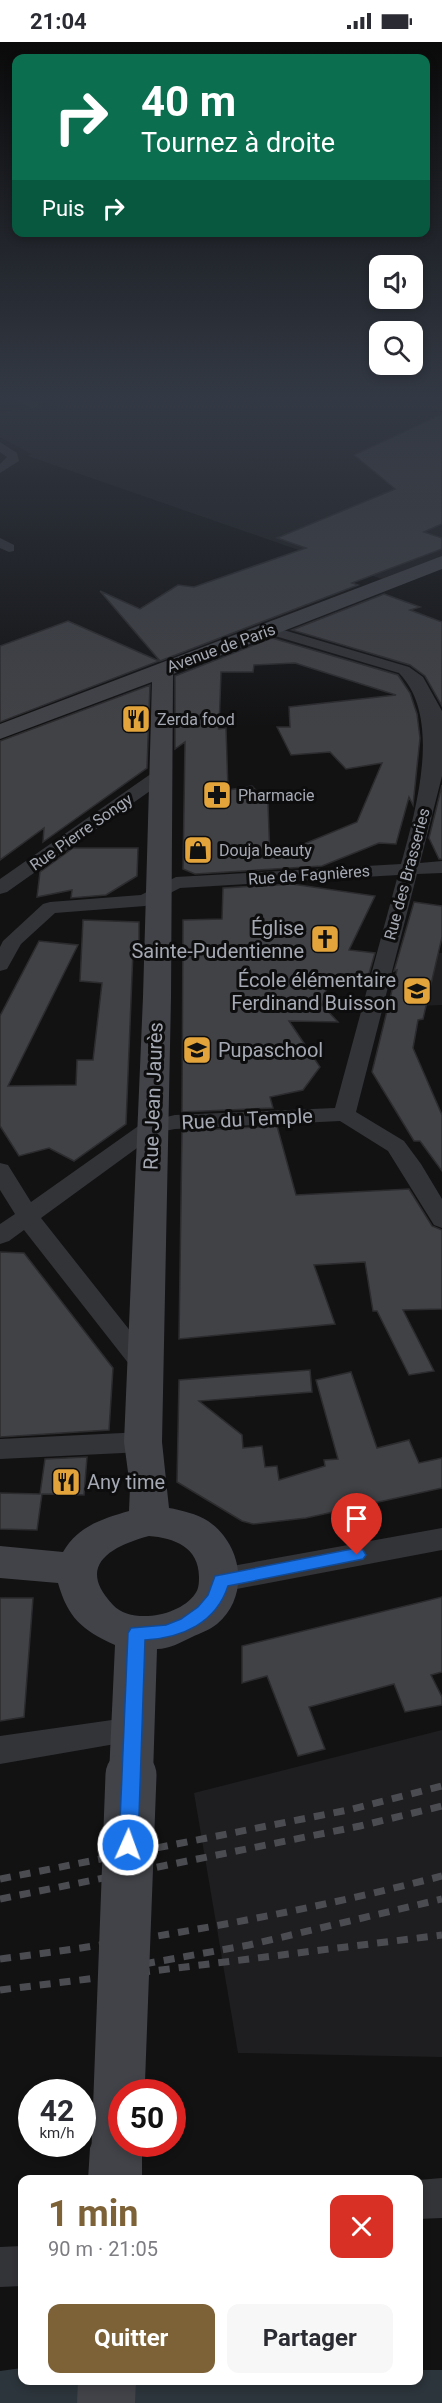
<!DOCTYPE html>
<html lang="fr">
<head>
<meta charset="utf-8">
<style>
	:root { --surface:#fff; --page:#f7f7f7; --text:#2b2b33; --muted:#7c7c81; --accent:#7e6237 }
	body { margin:0; font-family:Roboto,sans-serif; background:var(--page); color:var(--text); height:100vh; display:flex; flex-direction:column; font-size:22px; white-space:nowrap }
	* { box-sizing:border-box; margin:0 }
	p { font-size:20px; color:var(--muted) }
	.icon { flex:none; width:33px; height:33px; fill:none; stroke:currentColor; stroke-width:2; stroke-linecap:round; stroke-linejoin:round }
	.map { position:relative; flex:1; overflow:hidden }
	.drawer { position:absolute; left:18px; top:2133px; width:405px; height:210px; display:flex; flex-direction:column; background:var(--surface); border-radius:12px; box-shadow:0 3px 9px #0003 }
	.drawer>* { flex:none }
	.hud { position:absolute; left:12px; top:12px; width:418px; height:183px; border-radius:12px; box-shadow:0 3px 9px #0003; background:#0b6e4f; color:#fff; overflow:hidden }
	.controls { position:absolute; left:369px; top:213px; display:grid; gap:12px }
	.controls a { display:grid; place-items:center; width:54px; height:54px; border-radius:12px; background:var(--surface); box-shadow:0 3px 9px #0003; font-size:30px }
	.speed { position:absolute; left:18px; top:2037px; display:flex; gap:12px; font-size:30px; font-weight:700; text-align:center }
	.speed>* { display:grid; place-content:center; width:78px; height:78px; border-radius:50%; background:var(--surface); box-shadow:0 3px 9px #0003; line-height:1 }
	.speed small { font-size:15px; font-weight:400 }
	.speed .limit { border:9px solid #d22; background:#fff; color:#111 }
	.pin { position:absolute; display:grid; place-items:center; width:51px; height:51px; color:#fff; margin:-62px -26px; border-radius:50% 50% 50% 0; rotate:-45deg; box-shadow:0 0 6px #0007 }
	.pin .icon { rotate:45deg }
	.me { position:absolute; width:66px; margin:-33px; rotate:2deg; stroke-linejoin:round; filter:drop-shadow(0 0 4px #0008) }
	.turn { display:flex; align-items:center; gap:21px; height:126px; padding:0 30px; font-size:27px }
	.turn .icon { width:78px; height:78px; stroke-width:2.5 }
	.turn b { display:block; font-size:42px; line-height:51px }
	.then { display:flex; align-items:center; height:57px; padding:0 30px; background:#0003; gap:12px; font-size:22px }
	.round { display:grid; place-items:center; flex:none; width:63px; height:63px; border-radius:12px; background:var(--page) }
	.headline { display:flex; align-items:center; justify-content:space-between; height:102px; padding:0 30px }
	h1 { font-size:36px; font-weight:700; line-height:45px; color:var(--accent) }
	.primary-button { display:flex; gap:12px; margin-top:auto; padding:12px 30px }
	.primary-button a { flex:1; height:69px; border-radius:12px; background:var(--accent); color:#fff; font-size:24px; font-weight:700; line-height:69px; text-align:center }
	.primary-button a+a { background:var(--page); color:var(--text) }
	.status { display:flex; justify-content:space-between; align-items:center; height:42px; padding:0 30px; background:var(--surface); direction:ltr }
	.status svg { height:16px; fill:currentColor }
	.map>svg:first-child { display:block }
	.built { fill:#1e1e20 }
	.water { fill:#2c353b }
	.building { fill:#414246; stroke:#2c2c2f; stroke-width:1.5; fill-rule:evenodd }
	.lines { fill:none; stroke-linecap:round; stroke-linejoin:round }
	.minor { fill:#333438; fill-rule:evenodd }
	.secondary { fill:#424348; fill-rule:evenodd }
	.rail { stroke:#4b4c51; stroke-width:7; stroke-dasharray:11 9; stroke-linecap:butt }
	.secondary-bridge { stroke:#424348; stroke-width:51 }
	.route { fill:#1a73e8; stroke:#114b97; stroke-width:1.5 }
	.labels { text-anchor:middle; dominant-baseline:central; stroke-width:6; stroke-linejoin:round; paint-order:stroke }
	.far-street-label { font-size:16px; fill:#a5a9b3; stroke:#0d0d0e }
	.far-poi-label { font-size:16px; fill:#a5a9b3; stroke:#0d0d0e; text-anchor:start }
	.poi-label { font-size:20px; fill:#a5a9b3; stroke:#0d0d0e; text-anchor:end }
	.street-label { font-size:20px; fill:#a5a9b3; stroke:#0d0d0e }
</style>
</head>
<body>
<div class="status"><b>21:04</b><svg viewBox="0 0 49 12"><path d="M0 12V9h3v3zM5 12V6h3v6zM10 12V3h3v9zM15 12V0h3v12zM26 1h20v11H26zM47 4h2v5h-2z"/></svg></div>
<div class="map">
<svg width="442" height="2361" viewBox="0 0 442 2361">
	<rect width="100%" height="100%" fill="#121213"/>
	<path class="built" d="M 71,354 L 442,354 L 442,520 L 399,543 L 28,414 L 31,412 L 0,395 L 0,371 L 42,363 Z
		M 401,911 L 442,911 L 442,963 L 388,965 Z
		M 442,1688 L 442,2015 L 238,2011 L 194,1751 Z"/>
	<path class="water" d="M 22,2326 L 22,2338 L 418,2338 L 419,2328 L 442,2328 L 442,2361 L 0,2361 L 0,2329 Z"/>
	<path class="building" d="M 442,372 L 442,482 L 424,490 L 442,496 L 442,507 L 352,541 L 358,543 L 160,619 L 100,549 L 140,567 L 178,543 L 194,545 L 306,506 L 277,496 L 395,447 L 354,413 Z
		M 384,552 L 420,565 L 410,568 L 442,580 L 442,664 L 425,634 L 410,623 L 292,588 Z
		M 68,579 L 159,619 L 0,680 L 0,604 Z
		M 272,596 L 398,633 L 410,651 L 417,672 L 420,696 L 413,763 L 409,755 L 396,802 L 379,801 L 322,824 L 195,832 L 183,827 L 185,700 L 175,707 L 175,634 ZM 295,621 L 396,653 L 289,665 L 290,685 L 277,685 L 291,713 L 330,710 L 346,727 L 382,721 L 357,780 L 270,816 L 268,762 L 252,744 L 228,748 L 226,686 L 219,687 L 221,630 L 253,630 L 254,623 Z
		M 150,643 L 147,726 L 43,800 L 44,786 L 0,818 L 0,699 Z
		M 442,743 L 442,817 L 439,817 L 429,796 Z
		M 73,806 L 138,806 L 137,834 L 106,853 L 71,856 L 72,848 L 37,855 L 40,830 Z
		M 292,842 L 375,854 L 349,908 L 375,911 L 368,935 L 344,932 L 329,936 L 322,963 L 338,980 L 289,979 L 320,1025 L 303,1048 L 270,1055 L 273,1066 L 182,1070 L 183,878 L 222,877 L 223,846 Z
		M 414,860 L 442,864 L 442,895 L 423,977 L 418,978 L 413,1006 L 442,1073 L 442,1129 L 420,1099 L 414,1099 L 372,1030 L 397,928 L 394,929 Z
		M 83,878 L 139,880 L 139,909 L 133,909 L 126,1082 L 74,1119 L 49,1106 L 19,1114 L 0,1084 L 0,974 L 39,899 L 78,903 L 8,1044 L 76,1043 L 77,1018 L 93,1018 L 102,941 L 80,939 Z
		M 277,1084 L 296,1153 L 409,1147 L 432,1184 L 442,1188 L 442,1267 L 403,1268 L 434,1329 L 409,1333 L 377,1269 L 373,1269 L 365,1220 L 314,1223 L 335,1282 L 179,1297 L 182,1089 Z
		M 0,1210 L 24,1211 L 113,1326 L 109,1388 L 0,1395 Z
		M 310,1328 L 312,1350 L 199,1359 L 242,1393 L 243,1406 L 262,1404 L 265,1425 L 277,1424 L 279,1438 L 325,1424 L 324,1418 L 338,1417 L 316,1338 L 351,1330 L 377,1406 L 409,1398 L 419,1421 L 442,1416 L 442,1446 L 306,1476 L 253,1482 L 242,1479 L 177,1440 L 179,1338 Z
		M 87,1415 L 84,1453 L 42,1452 L 37,1488 L 0,1487 L 0,1451 L 40,1452 L 45,1417 Z
		M 442,1555 L 442,1630 L 431,1633 L 442,1655 L 442,1663 L 405,1670 L 394,1642 L 309,1665 L 325,1707 L 298,1714 L 267,1634 L 242,1641 L 242,1604 Z
		M 0,1556 L 33,1556 L 24,1675 L 0,1679 Z"/>
	<g class="lines">
		<path class="minor" d="M 12,354 L 25,354 L 40,364 L 30,366 Z
			M 0,400 L 17,411 L 19,419 L 0,431 L 0,422 L 7,415 L 0,410 Z
			M 0,496 L 14,503 L 14,509 L 9,510 L 0,506 Z
			M 270,584 L 409,625 L 423,635 L 442,669 L 442,734 L 420,821 L 442,819 L 442,831 L 417,832 L 356,1070 L 404,1099 L 421,1122 L 442,1157 L 442,1186 L 434,1183 L 388,1109 L 340,1079 L 175,1087 L 159,1090 L 41,1176 L 154,1319 L 158,1325 L 154,1331 L 145,1334 L 136,1331 L 24,1188 L 9,1199 L 0,1202 L 0,1182 L 15,1172 L 0,1148 L 0,1121 L 8,1123 L 31,1160 L 144,1080 L 175,1073 L 335,1066 L 398,833 L 180,846 L 145,864 L 55,871 L 21,902 L 7,927 L 0,929 L 0,905 L 3,899 L 43,862 L 50,860 L 141,853 L 176,835 L 401,822 C 417,764 442,675 399,631 L 265,591 L 263,588 L 265,585 Z
			M 161,728 L 167,729 L 169,733 L 167,737 L 7,850 L 0,852 L 0,837 L 155,729 Z
			M 143,1390 L 153,1393 L 157,1400 L 153,1407 L 143,1410 L 0,1417 L 0,1397 Z
			M 442,1486 L 442,1508 L 221,1550 L 211,1546 L 206,1538 L 211,1530 L 221,1526 Z
			M 133,1675 L 144,1679 L 149,1688 L 144,1697 L 0,1722 L 0,1694 Z
			M 442,2136 L 442,2176 L 418,2177 L 418,2138 Z
			M 22,2204 L 22,2244 L 0,2245 L 0,2205 Z"/>
		<path class="secondary" d="M 442,514 L 442,527 L 173,632 L 171,955 L 162,1400 L 169,1466 C 181,1468 197,1472 208,1479 C 243,1503 250,1554 217,1582 C 210,1588 200,1591 192,1595 C 181,1600 170,1607 157,1607 L 153,1733 L 147,1747 L 131,1752 L 115,1747 L 109,1733 L 115,1603 C 82,1588 68,1576 58,1541 L 0,1536 L 0,1504 L 63,1510 C 78,1484 102,1477 129,1469 L 130,1445 L 124,1400 L 143,955 L 152,640 L 0,697 L 0,682 ZM 149,1494 C 174,1496 199,1505 199,1535 C 199,1540 199,1547 195,1552 C 180,1574 132,1583 113,1563 C 75,1523 112,1504 149,1494 Z
			M 117,2079 L 122,2081 L 122,2102 L 142,2102 L 142,2138 L 88,2138 L 90,2106 L 98,2087 Z
			M 78,2338 L 136,2338 L 135,2361 L 77,2361 Z"/>
		<path class="rail" d="M 0,1837 L 353,1767 L 442,1744
			M 0,1857 L 360,1784 L 442,1764
			M 0,1917 C 149,1898 296,1872 442,1834
			M 144,1922 L 249,1903 L 442,1857
			M 0,1948 L 442,1893"/>
		<path class="secondary-bridge" d="M 117,2106 L 131,1733"/>
	</g>
	<linearGradient id="sky" x2="0" y2="1"><stop stop-color="#0a0a0a"/><stop offset="0.52" stop-color="#333944"/><stop offset="1" stop-color="#333944" stop-opacity="0"/></linearGradient>
	<rect width="442" height="685" fill="url(#sky)"/>
	<path class="route" d="M 357,1506 L 363,1508 L 366,1513 L 363,1517 L 228,1544 C 216,1581 182,1596 145,1598 L 138,1803 L 135,1809 L 128,1812 L 121,1809 L 119,1803 L 128,1591 L 131,1586 L 166,1583 L 181,1577 L 198,1565 L 208,1553 L 215,1534 Z"/>
	<defs>
		<g id="restaurant-square" transform="scale(1.5)"><rect x="-9" y="-9" width="18" height="18" rx="4" fill="#e3a53b" stroke="#0d0d0e"/><path d="M-5-6h1v4h1v-4h1v4h1v-4h1v5L-1.5 .5V6h-2V.5L-5-1ZM5-6V6H3V1.5H1.5Q1.5-4 5-6Z" fill="#111"/></g>
		<g id="pharmacy-square" transform="scale(1.5)"><rect x="-9" y="-9" width="18" height="18" rx="4" fill="#e3a53b" stroke="#0d0d0e"/><path d="M-2-6h4v4h4v4h-4v4h-4v-4h-4v-4h4Z" fill="#111"/></g>
		<g id="shop-square" transform="scale(1.5)"><rect x="-9" y="-9" width="18" height="18" rx="4" fill="#e3a53b" stroke="#0d0d0e"/><path d="M-5-2.5h2.3a2.7 3.5 0 0 1 5.4 0H5L5.5 6h-11ZM-1.5-2.5h3a1.5 2.3 0 0 0-3 0Z" fill="#111"/></g>
		<g id="church-square" transform="scale(1.5)"><rect x="-9" y="-9" width="18" height="18" rx="4" fill="#e3a53b" stroke="#0d0d0e"/><path d="M-1.2-6h2.4v3.5h3.3v2.4h-3.3V6h-2.4V-.1h-3.3v-2.4h3.3Z" fill="#111"/></g>
		<g id="school-square" transform="scale(1.5)"><rect x="-9" y="-9" width="18" height="18" rx="4" fill="#e3a53b" stroke="#0d0d0e"/><path d="M0-5L7-2L0 1L-7-2ZM-4 1L0 2.5L4 1V4Q0 6-4 4Z" fill="#111"/></g>
	</defs>
	<g fill-rule="evenodd">
		<use href="#restaurant-square" x="136" y="677"/>
		<use href="#pharmacy-square" x="217" y="753"/>
		<use href="#shop-square" x="198" y="808"/>
		<use href="#church-square" x="325" y="897"/>
		<use href="#school-square" x="417" y="949"/>
		<use href="#school-square" x="197" y="1008"/>
		<use href="#restaurant-square" x="66" y="1440"/>
	</g>
	<g class="labels">
		<g class="far-street-label">
			<text transform="translate(221 606) rotate(-20)">Avenue de Paris</text>
			<text transform="translate(81 790) rotate(-35)">Rue Pierre Songy</text>
			<text transform="translate(407 832) rotate(-75)">Rue des Brasseries</text>
			<text transform="translate(309 833) rotate(-4)">Rue de Fagnières</text>
		</g>
		<g class="far-poi-label">
			<text x="157" y="677">Zerda food</text>
			<text x="238" y="753">Pharmacie</text>
			<text x="219" y="808">Douja beauty</text>
		</g>
		<g class="poi-label">
			<text x="304" y="886">Église<tspan x="304" dy="23">Sainte-Pudentienne</tspan></text>
			<text x="396" y="938">École élémentaire<tspan x="396" dy="23">Ferdinand Buisson</tspan></text>
			<text x="218" y="1008" text-anchor="start">Pupaschool</text>
			<text x="87" y="1440" text-anchor="start">Any time</text>
		</g>
		<g class="street-label">
			<text transform="translate(153 1054) rotate(-88)">Rue Jean Jaurès</text>
			<text transform="translate(247 1077) rotate(-3)">Rue du Temple</text>
		</g>
	</g>
</svg>
<div class="controls">
<a><svg class="icon" aria-label="sound" viewBox="0 0 24 24"><path d="M4 9h4l5-4v14l-5-4H4zM17 9q2 3 0 6"/></svg></a>
<a><svg class="icon" aria-label="search" viewBox="0 0 24 24"><circle cx="10" cy="10" r="6"/><path d="M15 15l6 6"/></svg></a>
</div>
<div class="speed"><div>42<small>km/h</small></div><div class="limit">50</div></div>
<div class="pin" style="left:357px;top:1513px;background:#d93025"><svg class="icon" aria-label="arrive" viewBox="0 0 24 24"><path d="M6 21V4h12l-3 4 3 4H6"/></svg></div>
<svg class="me" style="left:128px;top:1803px" viewBox="-20 -20 40 40"><circle r="17" fill="#1a73e8" stroke="#fff" stroke-width="3"/><path d="M0-11L8 9 0 5-8 9z" fill="#fff"/></svg>
<div class="hud">
<div class="turn"><svg class="icon" aria-label="right" viewBox="0 0 24 24"><path d="M7 20v-9h11M14 6l5 5-5 5"/></svg><div><b>40 m</b>Tournez à droite</div></div>
<div class="then">Puis<svg class="icon" aria-label="right" viewBox="0 0 24 24"><path d="M7 20v-9h11M14 6l5 5-5 5"/></svg></div>
</div>
<section class="drawer">
<div class="headline"><div><h1>1 min</h1><p>90 m · 21:05</p></div><a class="round" style="background:#d93025;color:#fff"><svg class="icon" aria-label="close" viewBox="0 0 24 24"><path d="M6 6l12 12M18 6L6 18"/></svg></a></div>
<div class="primary-button"><a>Quitter</a><a>Partager</a></div>
</section>
</div>
</body>
</html>
